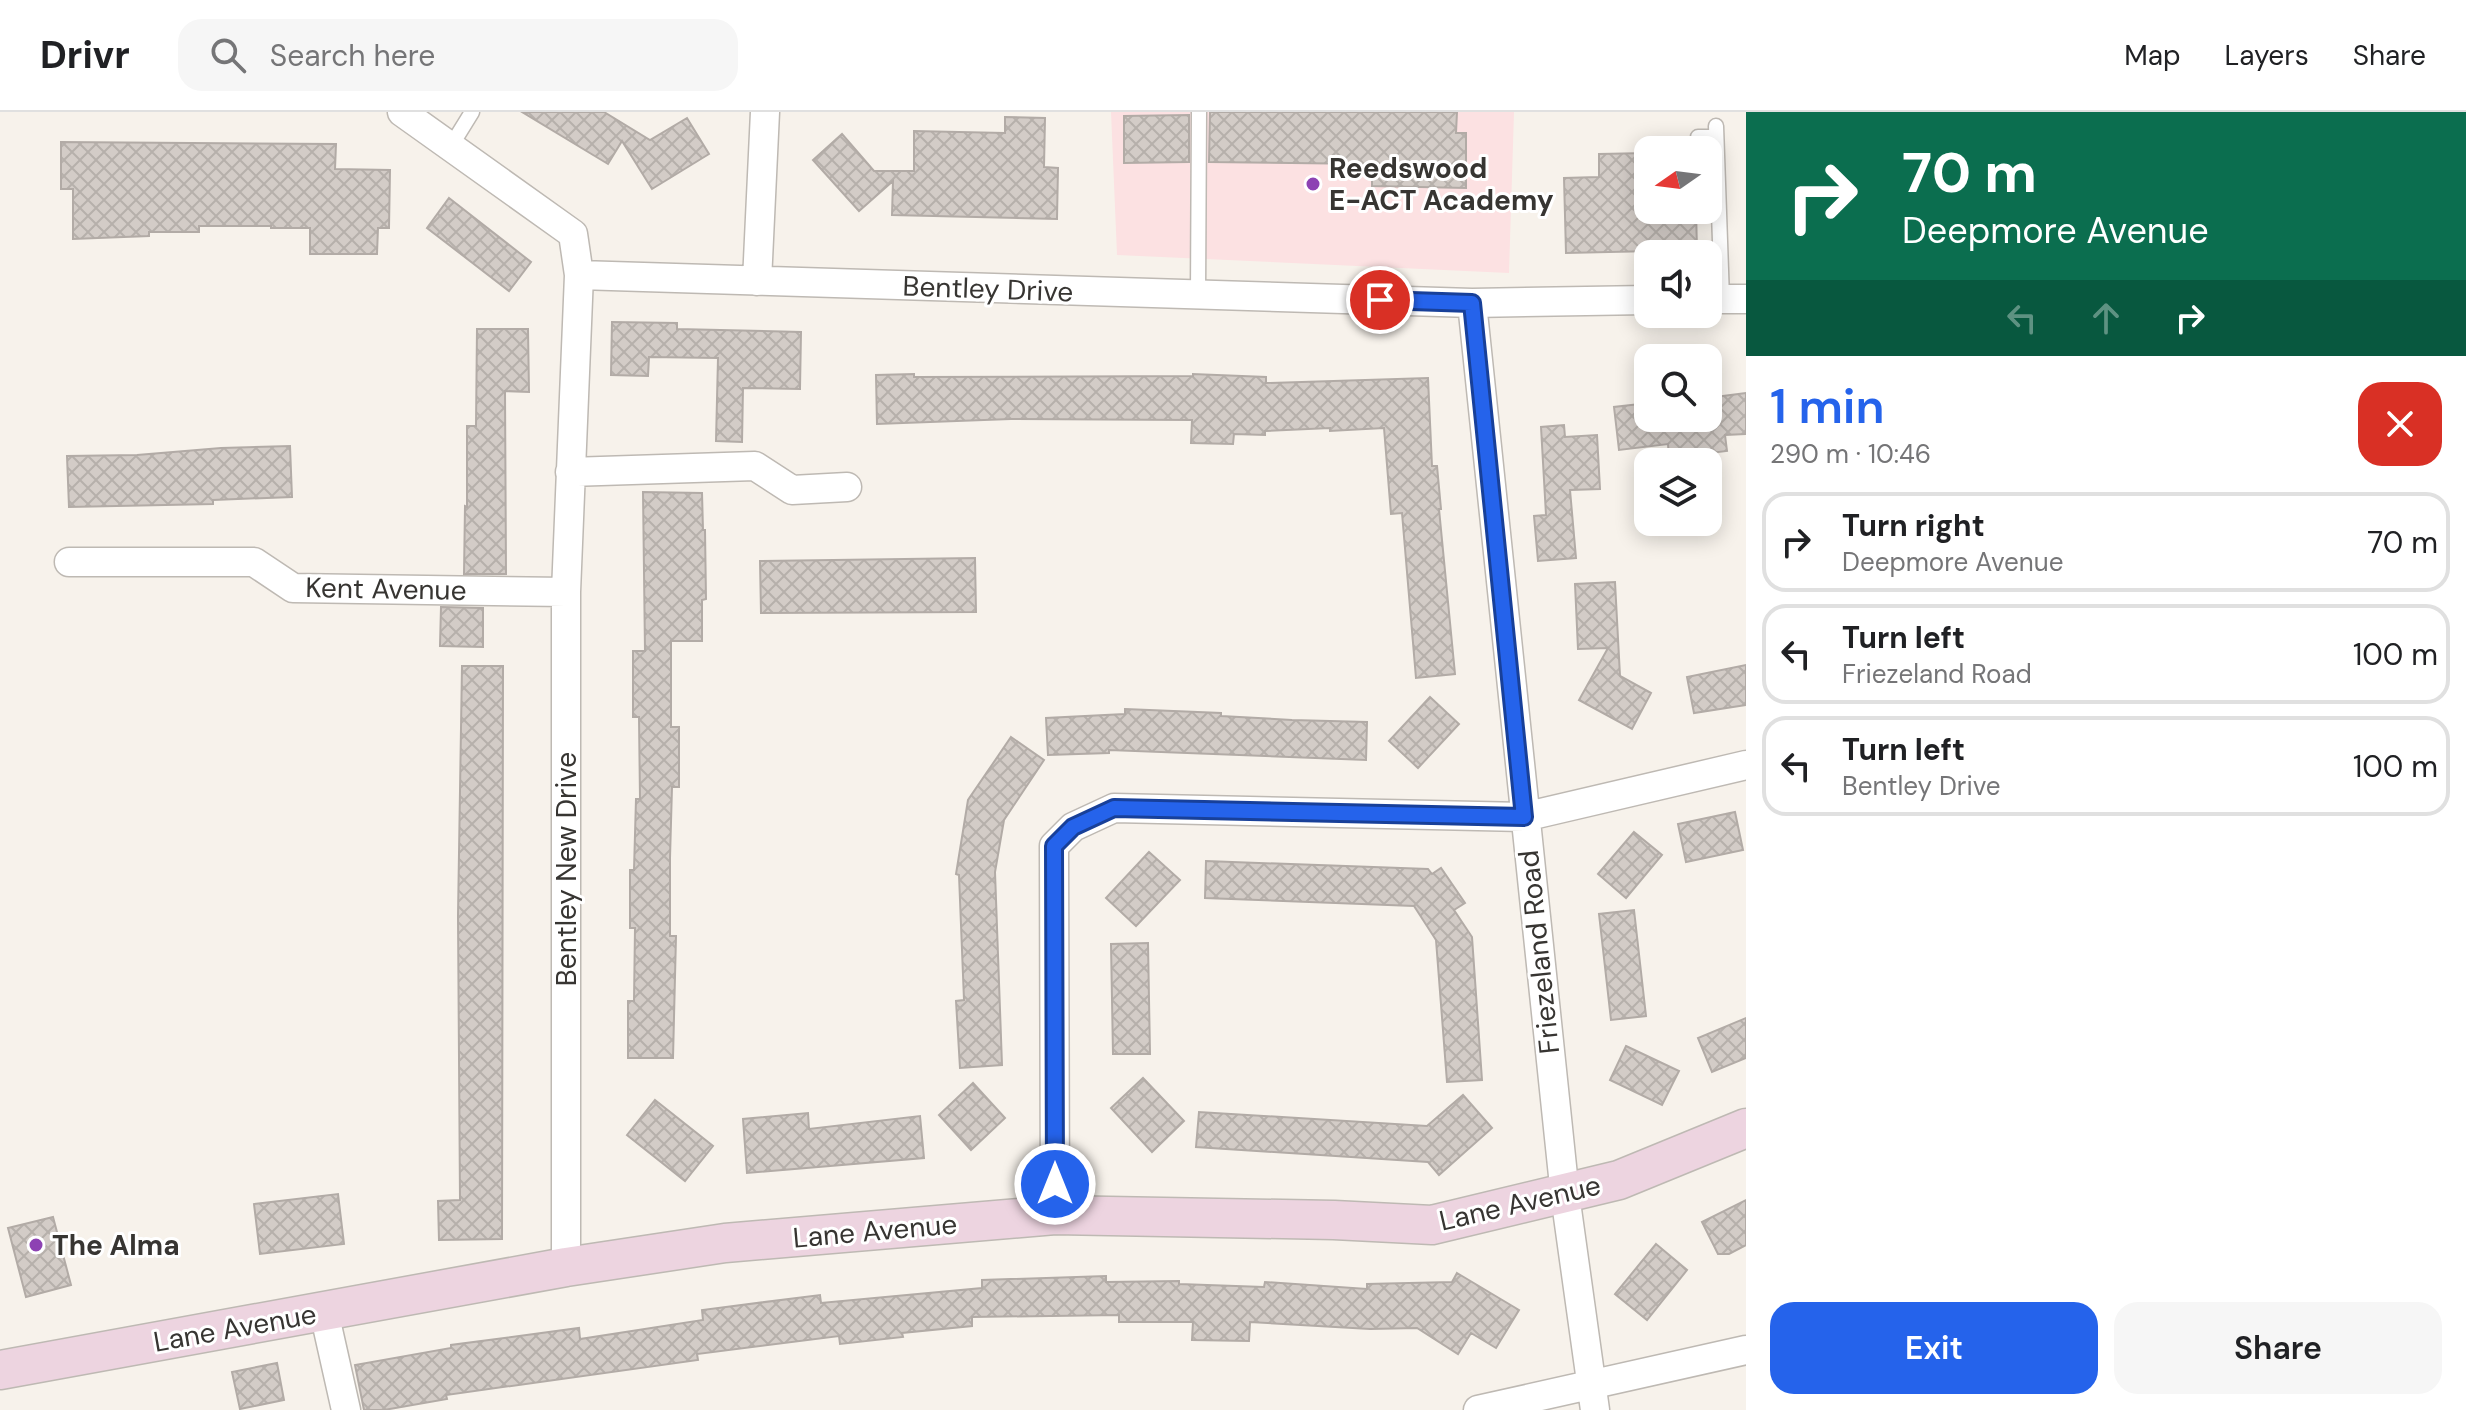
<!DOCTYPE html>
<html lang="en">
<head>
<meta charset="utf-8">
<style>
	:root { --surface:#fff; --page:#f6f6f6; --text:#202124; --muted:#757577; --line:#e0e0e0; --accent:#2563eb }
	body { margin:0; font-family:"DM Sans",sans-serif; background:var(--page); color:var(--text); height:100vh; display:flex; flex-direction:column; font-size:30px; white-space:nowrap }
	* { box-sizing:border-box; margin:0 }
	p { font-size:26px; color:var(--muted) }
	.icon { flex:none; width:44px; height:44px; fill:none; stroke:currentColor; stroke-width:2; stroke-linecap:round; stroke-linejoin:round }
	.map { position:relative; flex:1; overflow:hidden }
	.side { display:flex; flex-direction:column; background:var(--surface); width:720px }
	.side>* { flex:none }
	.guide { background:#0b6e4f; color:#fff; overflow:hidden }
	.needle { width:52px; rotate:256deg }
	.tools { position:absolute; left:1634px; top:24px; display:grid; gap:16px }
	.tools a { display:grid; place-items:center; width:88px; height:88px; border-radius:16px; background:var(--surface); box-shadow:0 4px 20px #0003; font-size:40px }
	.pin { position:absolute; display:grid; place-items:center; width:68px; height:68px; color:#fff; margin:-34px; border:4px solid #fff; border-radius:50%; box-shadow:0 2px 8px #0007 }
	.me { position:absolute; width:88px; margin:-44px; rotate:0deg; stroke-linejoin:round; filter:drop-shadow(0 0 6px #0008) }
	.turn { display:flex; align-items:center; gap:28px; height:168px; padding:0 24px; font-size:36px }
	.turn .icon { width:104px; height:104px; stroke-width:2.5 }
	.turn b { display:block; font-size:56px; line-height:68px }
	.lanes { display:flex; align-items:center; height:76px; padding:0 24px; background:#0003; justify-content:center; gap:40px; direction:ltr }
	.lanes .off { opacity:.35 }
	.round { display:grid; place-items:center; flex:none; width:84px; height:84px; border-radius:24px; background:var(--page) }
	.summary { display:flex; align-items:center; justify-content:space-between; height:136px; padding:0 24px }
	h1 { font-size:48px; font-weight:600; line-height:60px; color:var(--accent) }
	.action { display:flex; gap:16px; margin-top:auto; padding:16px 24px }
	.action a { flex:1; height:92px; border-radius:24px; background:var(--accent); color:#fff; font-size:32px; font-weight:600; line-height:92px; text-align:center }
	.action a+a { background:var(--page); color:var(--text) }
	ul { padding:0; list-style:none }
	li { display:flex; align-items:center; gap:24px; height:100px; margin:0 16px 12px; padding:0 8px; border:4px solid var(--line); border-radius:24px }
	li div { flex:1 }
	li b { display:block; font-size:30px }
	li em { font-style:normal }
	header { display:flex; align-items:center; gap:48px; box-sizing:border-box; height:112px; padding:0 40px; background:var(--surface); border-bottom:2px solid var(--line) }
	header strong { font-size:38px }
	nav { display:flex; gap:44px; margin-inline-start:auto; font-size:28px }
	.search { width:560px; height:72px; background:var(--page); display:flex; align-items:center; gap:20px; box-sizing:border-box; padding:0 28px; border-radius:24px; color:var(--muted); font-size:30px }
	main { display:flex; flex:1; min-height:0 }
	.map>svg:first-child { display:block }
	.education { fill:#fce1e2 }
	.building { fill:url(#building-cross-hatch); stroke:#b2aba6; stroke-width:2 }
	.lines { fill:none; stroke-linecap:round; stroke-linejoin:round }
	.lane-casing { stroke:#beb9b3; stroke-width:17 }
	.street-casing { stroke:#beb9b3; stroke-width:31 }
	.secondary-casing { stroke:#beb9b3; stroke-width:41 }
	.lane { stroke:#fff; stroke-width:14 }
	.street { stroke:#fff; stroke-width:28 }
	.secondary { stroke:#edd4e0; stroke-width:38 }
	.route-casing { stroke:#184099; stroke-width:20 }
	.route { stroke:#2563eb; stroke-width:14 }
	.poi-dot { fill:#8d42b3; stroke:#fff; stroke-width:3 }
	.labels { text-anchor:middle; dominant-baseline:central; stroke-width:6; stroke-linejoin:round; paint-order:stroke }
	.poi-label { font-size:28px; font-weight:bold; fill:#373532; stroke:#fff; text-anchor:start }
	.street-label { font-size:28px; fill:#373532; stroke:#fff }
</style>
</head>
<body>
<header>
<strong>Drivr</strong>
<div class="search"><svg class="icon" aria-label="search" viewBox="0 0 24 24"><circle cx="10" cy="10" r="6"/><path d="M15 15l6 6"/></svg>Search here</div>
<nav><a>Map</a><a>Layers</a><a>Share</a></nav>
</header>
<main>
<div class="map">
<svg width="1746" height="1298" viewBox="0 0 1746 1298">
	<defs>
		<pattern id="building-cross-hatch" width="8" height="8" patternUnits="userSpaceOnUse" patternTransform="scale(2)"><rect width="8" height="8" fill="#d3ccc7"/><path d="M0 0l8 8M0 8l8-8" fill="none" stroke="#b6b0ab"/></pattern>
	</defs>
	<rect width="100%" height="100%" fill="#f7f2eb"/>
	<path class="education" d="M 1111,0 L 1514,0 L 1509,161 L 1117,143 Z"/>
	<path class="building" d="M 522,0 L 604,0 L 650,28 L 687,6 L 709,42 L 652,77 L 622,29 L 608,52 Z
		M 1210,0 L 1457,0 L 1456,21 L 1466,21 L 1466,76 L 1372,74 L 1372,52 L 1209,50 Z
		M 1189,3 L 1189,50 L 1124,51 L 1124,4 Z
		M 1005,5 L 1045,6 L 1044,55 L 1058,56 L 1057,107 L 892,103 L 893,69 L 859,99 L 813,48 L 842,22 L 874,59 L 914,59 L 914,19 L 1005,21 Z
		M 61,30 L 336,32 L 335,57 L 390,58 L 389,116 L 378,116 L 377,142 L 310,142 L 310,116 L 271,116 L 271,114 L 199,114 L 199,120 L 149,120 L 149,124 L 73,127 L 73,77 L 61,77 Z
		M 1648,41 L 1648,98 L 1696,98 L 1697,138 L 1566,141 L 1564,66 L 1599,65 L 1599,42 Z
		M 449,86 L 531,150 L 509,179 L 427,116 Z
		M 612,210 L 677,211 L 677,217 L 801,220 L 800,277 L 743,276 L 742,330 L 716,329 L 718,246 L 649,245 L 648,264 L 611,263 Z
		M 477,217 L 528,217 L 529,280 L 505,279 L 506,462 L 464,462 L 465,394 L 467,395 L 467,314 L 476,314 Z
		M 914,262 L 914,265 L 1193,264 L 1193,262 L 1266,265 L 1266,271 L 1428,266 L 1432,354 L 1437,354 L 1441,397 L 1439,397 L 1455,562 L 1416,566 L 1402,401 L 1391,402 L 1384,316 L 1330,319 L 1330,316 L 1265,319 L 1265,323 L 1234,322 L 1233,332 L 1191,331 L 1192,308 L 1011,307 L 877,312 L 876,263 Z
		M 1746,281 L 1746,322 L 1725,323 L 1727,339 L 1669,346 L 1668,332 L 1619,338 L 1614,295 L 1648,291 L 1648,306 L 1708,306 L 1708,286 Z
		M 1564,313 L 1565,325 L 1597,323 L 1600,377 L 1570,378 L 1576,446 L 1538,449 L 1534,404 L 1546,403 L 1541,315 Z
		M 290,334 L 292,385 L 213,388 L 213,392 L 69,395 L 67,344 L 137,343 L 221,336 Z
		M 643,380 L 702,381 L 703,418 L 705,418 L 706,487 L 702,488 L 702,529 L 671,529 L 671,615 L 679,615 L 679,675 L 672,675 L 670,746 L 670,824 L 676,824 L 673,946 L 628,946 L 628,889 L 634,889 L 635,816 L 630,816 L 630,758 L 634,758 L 636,687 L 640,687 L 639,605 L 633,605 L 633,539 L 645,539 Z
		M 975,446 L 976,500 L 761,501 L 760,449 Z
		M 1615,470 L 1620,564 L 1651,581 L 1632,617 L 1579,588 L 1608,536 L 1578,537 L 1575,472 Z
		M 441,495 L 483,496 L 483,535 L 440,534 Z
		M 1746,553 L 1746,593 L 1694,601 L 1687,565 Z
		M 462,554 L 503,554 L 502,1127 L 439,1128 L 438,1089 L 460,1088 L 458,804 Z
		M 1430,585 L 1459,612 L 1418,656 L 1389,629 Z
		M 1125,597 L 1221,601 L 1221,604 L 1292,608 L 1367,610 L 1366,648 L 1109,638 L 1109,641 L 1048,643 L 1046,606 L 1125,602 Z
		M 1011,625 L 1044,648 L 1004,708 L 995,760 L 1002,953 L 960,956 L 956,889 L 964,888 L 959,763 L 956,762 L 968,688 Z
		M 1735,700 L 1743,738 L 1686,750 L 1678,712 Z
		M 1634,720 L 1662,743 L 1626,786 L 1598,762 Z
		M 1149,740 L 1180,768 L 1136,814 L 1106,786 Z
		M 1206,749 L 1428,757 L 1432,762 L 1441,756 L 1465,791 L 1454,798 L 1472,825 L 1482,968 L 1447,970 L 1436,828 L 1414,794 L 1205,786 Z
		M 1634,798 L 1646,904 L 1611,908 L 1599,802 Z
		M 1148,831 L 1150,942 L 1113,942 L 1111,832 Z
		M 1746,906 L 1746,946 L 1712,960 L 1698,926 Z
		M 1626,934 L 1679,959 L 1662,993 L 1610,968 Z
		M 1143,966 L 1184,1009 L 1152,1040 L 1111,996 Z
		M 973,971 L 1005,1006 L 971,1038 L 939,1003 Z
		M 1463,983 L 1492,1016 L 1439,1063 L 1428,1050 L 1196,1035 L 1199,1000 L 1427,1014 Z
		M 655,988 L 713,1034 L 685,1069 L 627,1023 Z
		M 808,1001 L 809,1017 L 920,1004 L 924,1046 L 747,1061 L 743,1007 Z
		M 338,1082 L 344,1132 L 260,1142 L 254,1092 Z
		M 1746,1088 L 1746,1133 L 1729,1142 L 1718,1142 L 1702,1110 Z
		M 53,1105 L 71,1173 L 26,1185 L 8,1116 Z
		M 1656,1132 L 1687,1158 L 1647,1208 L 1615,1182 Z
		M 1457,1161 L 1519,1198 L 1496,1236 L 1471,1221 L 1458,1242 L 1417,1216 L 1370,1217 L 1250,1210 L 1249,1229 L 1192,1228 L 1193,1210 L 1119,1210 L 1119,1203 L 972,1205 L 972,1214 L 902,1221 L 903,1225 L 840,1232 L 839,1224 L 697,1242 L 698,1248 L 446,1283 L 447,1287 L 384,1298 L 364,1298 L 355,1253 L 451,1236 L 451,1233 L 579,1216 L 580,1227 L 703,1208 L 702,1198 L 820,1183 L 821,1191 L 982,1176 L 982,1168 L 1106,1164 L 1106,1170 L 1179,1169 L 1179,1172 L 1264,1175 L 1265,1170 L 1367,1177 L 1367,1172 L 1452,1170 Z
		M 277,1251 L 284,1288 L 240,1297 L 232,1260 Z"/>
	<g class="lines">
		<g class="lane-casing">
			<path id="lane" d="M 1716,14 L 1722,187
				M 1698,25 L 1716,25
				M 451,34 L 472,0
				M 1198,183 L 1199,0"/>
		</g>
		<g class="street-casing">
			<path id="street" d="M 402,0 L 573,122 L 579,163 L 1472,191 L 1648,188
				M 757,169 L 765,0
				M 1708,187 L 1746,187
				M 1472,191 L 1565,1083 L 1595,1298
				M 570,360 L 755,354 L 792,378 L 847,375
				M 69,450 L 254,450 L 293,476 L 566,480
				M 1055,1103 L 1054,734 L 1073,715 L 1114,696 L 1524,705 L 1746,653
				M 566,1155 L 566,480 L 579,163
				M 324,1200 L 346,1298
				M 1478,1298 L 1746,1238"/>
		</g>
		<g class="secondary-casing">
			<path id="secondary" d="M 0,1258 L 566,1155 L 725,1131 L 1055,1103 L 1334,1108 L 1432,1113 L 1619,1068 L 1746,1016"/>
		</g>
		<use href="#lane" class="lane"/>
		<use href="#street" class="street"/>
		<use href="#secondary" class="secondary"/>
	</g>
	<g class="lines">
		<g class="route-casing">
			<path id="route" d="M 1055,1072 L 1054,734 L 1073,715 L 1114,696 L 1524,705 L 1472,191 L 1380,188"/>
		</g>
		<use href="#route" class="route"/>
	</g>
	<g class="poi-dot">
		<circle cx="1313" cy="72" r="8"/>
		<circle cx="36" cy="1133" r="8"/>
	</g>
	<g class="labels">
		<g class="poi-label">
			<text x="1329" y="56">Reedswood<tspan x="1329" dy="32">E-ACT Academy</tspan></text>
			<text x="52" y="1133">The Alma</text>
		</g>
		<g class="street-label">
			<text transform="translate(988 177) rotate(2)">Bentley Drive</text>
			<text transform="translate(386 477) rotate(1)">Kent Avenue</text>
			<text transform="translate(566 757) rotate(-90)">Bentley New Drive</text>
			<text transform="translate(1539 840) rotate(-96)">Friezeland Road</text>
			<text transform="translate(1520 1091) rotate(-13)">Lane Avenue</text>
			<text transform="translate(875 1119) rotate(-5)">Lane Avenue</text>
			<text transform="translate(235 1216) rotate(-10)">Lane Avenue</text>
		</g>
	</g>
</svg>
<div class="tools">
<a><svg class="needle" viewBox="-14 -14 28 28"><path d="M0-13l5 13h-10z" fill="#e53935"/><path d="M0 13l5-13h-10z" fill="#757577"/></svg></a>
<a><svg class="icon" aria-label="sound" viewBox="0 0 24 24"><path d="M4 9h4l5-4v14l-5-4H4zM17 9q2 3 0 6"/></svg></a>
<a><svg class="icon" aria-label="search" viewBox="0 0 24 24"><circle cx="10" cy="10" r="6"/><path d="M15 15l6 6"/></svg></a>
<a><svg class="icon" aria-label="layers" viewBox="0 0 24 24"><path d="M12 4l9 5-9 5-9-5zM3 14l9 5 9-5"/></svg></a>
</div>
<div class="pin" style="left:1380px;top:188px;background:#d93025"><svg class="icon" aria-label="arrive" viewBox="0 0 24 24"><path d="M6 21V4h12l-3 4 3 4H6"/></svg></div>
<svg class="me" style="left:1055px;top:1072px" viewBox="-20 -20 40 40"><circle r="17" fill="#2563eb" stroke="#fff" stroke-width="3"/><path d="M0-11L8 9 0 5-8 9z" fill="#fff"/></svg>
</div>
<section class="side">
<div class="guide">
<div class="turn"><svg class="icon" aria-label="right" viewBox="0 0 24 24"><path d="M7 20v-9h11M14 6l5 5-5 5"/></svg><div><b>70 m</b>Deepmore Avenue</div></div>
<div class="lanes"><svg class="icon off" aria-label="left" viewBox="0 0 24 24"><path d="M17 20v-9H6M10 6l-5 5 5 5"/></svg><svg class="icon off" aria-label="ahead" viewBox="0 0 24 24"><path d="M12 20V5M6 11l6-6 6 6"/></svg><svg class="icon" aria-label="right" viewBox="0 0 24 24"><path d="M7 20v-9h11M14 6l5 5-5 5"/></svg></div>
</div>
<div class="summary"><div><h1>1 min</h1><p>290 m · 10:46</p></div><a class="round" style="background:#d93025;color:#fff"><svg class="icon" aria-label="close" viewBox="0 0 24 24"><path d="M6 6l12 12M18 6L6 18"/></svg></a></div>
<ul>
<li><svg class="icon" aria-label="right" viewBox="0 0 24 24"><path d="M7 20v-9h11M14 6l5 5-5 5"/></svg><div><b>Turn right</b><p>Deepmore Avenue</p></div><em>70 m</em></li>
<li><svg class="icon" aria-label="left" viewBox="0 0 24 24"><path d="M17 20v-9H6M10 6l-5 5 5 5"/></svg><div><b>Turn left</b><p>Friezeland Road</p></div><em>100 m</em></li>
<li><svg class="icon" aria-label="left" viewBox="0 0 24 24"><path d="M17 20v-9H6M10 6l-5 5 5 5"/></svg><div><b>Turn left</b><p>Bentley Drive</p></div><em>100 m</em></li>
</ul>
<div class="action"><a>Exit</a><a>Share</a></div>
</section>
</main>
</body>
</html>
